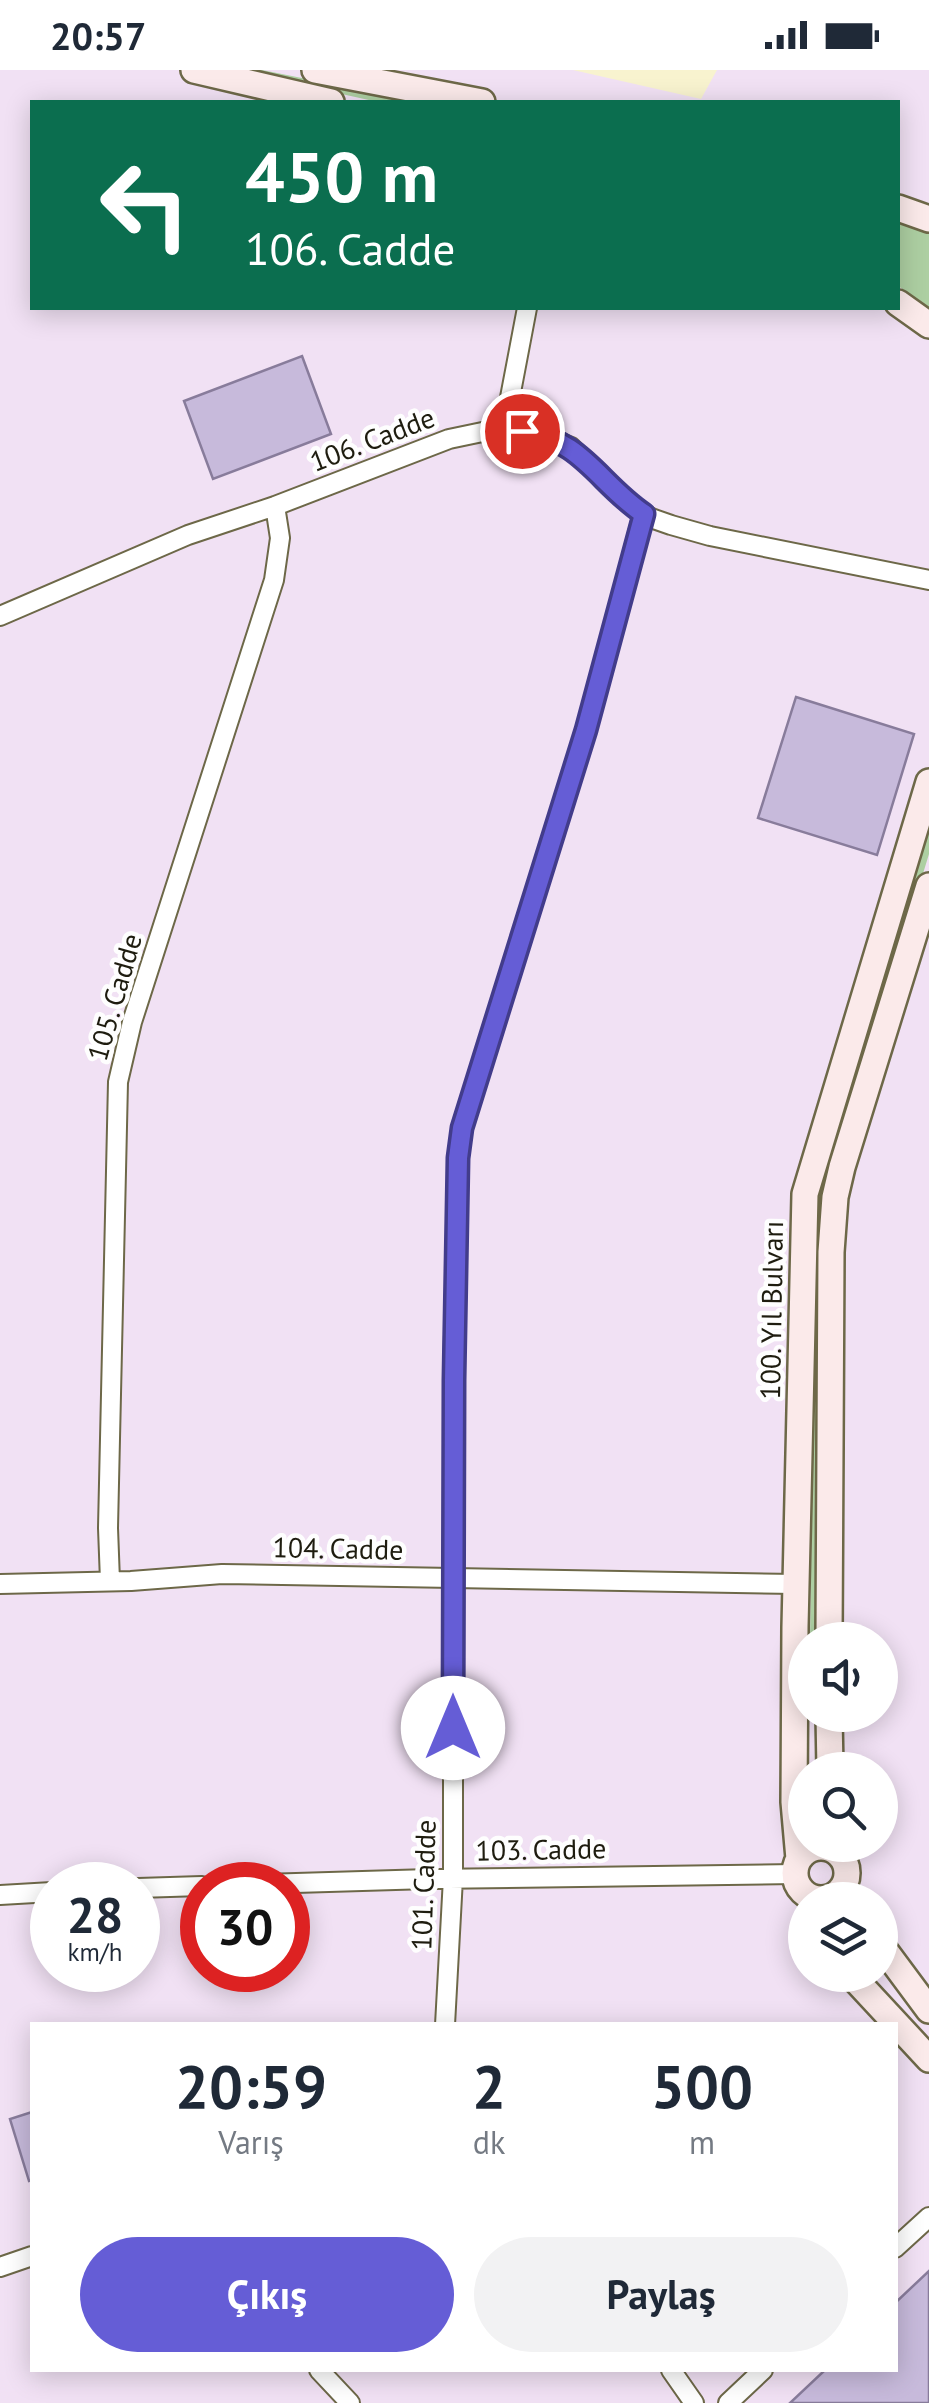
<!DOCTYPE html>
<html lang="tr">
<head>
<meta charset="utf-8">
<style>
	:root { --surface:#fff; --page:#f2f2f3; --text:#1f2937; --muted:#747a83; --accent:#655dd6 }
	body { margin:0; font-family:"PT Sans",sans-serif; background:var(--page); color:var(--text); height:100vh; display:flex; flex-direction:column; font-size:38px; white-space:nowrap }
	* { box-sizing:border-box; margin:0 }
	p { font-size:32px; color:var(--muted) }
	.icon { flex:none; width:55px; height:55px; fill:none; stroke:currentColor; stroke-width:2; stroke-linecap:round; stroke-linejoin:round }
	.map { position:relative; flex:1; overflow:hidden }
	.side { position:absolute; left:30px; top:1952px; width:868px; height:350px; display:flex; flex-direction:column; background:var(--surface); border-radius:0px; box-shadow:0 5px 25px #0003 }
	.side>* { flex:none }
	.banner { position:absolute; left:30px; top:30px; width:870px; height:210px; border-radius:0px; box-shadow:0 5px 25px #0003; background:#0b6e4f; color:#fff; overflow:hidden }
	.buttons { position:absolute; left:788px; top:1552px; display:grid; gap:20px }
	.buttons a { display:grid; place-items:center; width:110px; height:110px; border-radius:50%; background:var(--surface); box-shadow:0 5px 25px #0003; font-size:50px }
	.speed { position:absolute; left:30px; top:1792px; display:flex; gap:20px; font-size:50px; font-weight:700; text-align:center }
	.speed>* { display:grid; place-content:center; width:130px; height:130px; border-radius:50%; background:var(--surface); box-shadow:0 5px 25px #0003; line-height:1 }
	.speed small { font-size:25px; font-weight:400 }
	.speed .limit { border:15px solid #d22; background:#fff; color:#111 }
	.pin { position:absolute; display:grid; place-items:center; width:85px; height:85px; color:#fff; margin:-42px; border:5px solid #fff; border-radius:50%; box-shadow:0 2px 10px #0007 }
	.me { position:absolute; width:110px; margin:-55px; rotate:0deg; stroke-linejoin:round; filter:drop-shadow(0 0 8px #0008) }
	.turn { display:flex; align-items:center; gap:35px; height:210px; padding:0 50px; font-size:45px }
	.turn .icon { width:130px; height:130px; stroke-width:2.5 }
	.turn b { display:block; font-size:70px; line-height:85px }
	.eta { display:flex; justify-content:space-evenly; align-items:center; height:170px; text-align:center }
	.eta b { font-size:60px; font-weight:800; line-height:70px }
	.primary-button { display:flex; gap:20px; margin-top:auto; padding:20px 50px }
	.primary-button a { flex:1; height:115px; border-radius:60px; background:var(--accent); color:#fff; font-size:40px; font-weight:800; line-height:115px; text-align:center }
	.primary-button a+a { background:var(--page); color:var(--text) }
	.status { display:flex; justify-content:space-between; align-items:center; height:70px; padding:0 50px; background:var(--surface); direction:ltr }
	.status svg { height:28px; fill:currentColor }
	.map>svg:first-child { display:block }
	.industrial { fill:#f1e1f4; fill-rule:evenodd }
	.green { fill:#adcfa2 }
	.building { fill:#c7badb; stroke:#887c9b; stroke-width:2.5 }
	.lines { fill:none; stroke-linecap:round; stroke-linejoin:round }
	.street-casing { stroke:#6d6848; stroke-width:22 }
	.secondary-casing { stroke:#6d6848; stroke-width:30 }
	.street { stroke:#fff; stroke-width:18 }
	.secondary { stroke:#fbeaea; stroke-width:25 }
	.route-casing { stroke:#423c8b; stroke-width:25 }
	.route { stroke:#655dd6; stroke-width:18 }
	.labels { text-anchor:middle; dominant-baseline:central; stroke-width:9; stroke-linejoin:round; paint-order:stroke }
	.street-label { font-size:28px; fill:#1e1c0f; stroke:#fefefe }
</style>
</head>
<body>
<div class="status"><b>20:57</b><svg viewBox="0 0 49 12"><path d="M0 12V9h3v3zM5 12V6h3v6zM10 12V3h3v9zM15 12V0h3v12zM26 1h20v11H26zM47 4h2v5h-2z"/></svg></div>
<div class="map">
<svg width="929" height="2333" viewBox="0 0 929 2333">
	<rect width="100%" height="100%" fill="#f8f3cf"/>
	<path class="industrial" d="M 0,0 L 573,0 L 701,29 L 717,0 L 929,0 L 929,2333 L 0,2333 ZM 32,32 L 898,32 L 898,238 L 32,238 ZM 805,1570 L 880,1570 L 880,1645 L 805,1645 ZM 805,1700 L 880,1700 L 880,1775 L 805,1775 ZM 52,1815 L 138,1815 L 138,1900 L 52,1900 ZM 202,1815 L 288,1815 L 288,1900 L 202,1900 ZM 805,1830 L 880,1830 L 880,1905 L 805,1905 ZM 32,1955 L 895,1955 L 895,2300 L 32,2300 Z"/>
	<path class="green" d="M 232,0 L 262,0 L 421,32 L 378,32 Z
		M 898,150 L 929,161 L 929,237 L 898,216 Z
		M 929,760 L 929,784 L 824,1127 L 817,1570 L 810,1570 L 816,1133 Z"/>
	<path class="building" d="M 302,286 L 331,364 L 213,409 L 184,331 Z
		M 796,627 L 914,664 L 877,785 L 758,748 Z
		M 32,2042 L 32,2110 L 29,2111 L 10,2049 Z
		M 929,2201 L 929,2333 L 790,2333 L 825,2300 L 895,2300 L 895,2233 Z"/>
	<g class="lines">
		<g class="street-casing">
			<path id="street" d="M 504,359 L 527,238
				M 0,546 L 188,465 L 275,436 L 449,369 L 492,360 L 536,363 L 571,377 L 628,433 L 651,448 L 671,455 L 710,466 L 929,510
				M 110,1511 L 108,1458 L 118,1012 L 132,952 L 274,510 L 280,468 L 275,436
				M 0,1514 L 131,1511 L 222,1504 L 796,1514
				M 229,1815 L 429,1809 L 795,1804
				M 138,1818 L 202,1816
				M 0,1825 L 52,1822
				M 445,1955 L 453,1808 L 453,1310 L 458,1088 L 462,1058 L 586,660 L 643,444
				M 895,2178 L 929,2147
				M 0,2197 L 32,2186
				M 319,2300 L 350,2333
				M 671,2300 L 694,2333
				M 728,2333 L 763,2300"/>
		</g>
		<g class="secondary-casing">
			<path id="secondary" d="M 194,0 L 331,32
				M 315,0 L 482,32
				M 898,138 L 929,149
				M 898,233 L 929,255
				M 829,1570 L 831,1182 L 835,1127 L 842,1097 L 929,816
				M 829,1645 L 830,1700
				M795 1803a26 26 0 1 1 52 0a26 26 0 1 1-52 0Z
				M 799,1789 L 794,1732 L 795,1557 L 805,1124 L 929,712
				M 880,1874 L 929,1940
				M 851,1905 L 929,1989"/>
		</g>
		<use href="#street" class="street"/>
		<use href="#secondary" class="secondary"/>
	</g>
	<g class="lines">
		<g class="route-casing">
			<path id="route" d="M 453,1658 L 454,1310 L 458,1088 L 462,1058 L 586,660 L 644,444 C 598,413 583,370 522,361"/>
		</g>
		<use href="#route" class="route"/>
	</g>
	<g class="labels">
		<g class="street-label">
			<text transform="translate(372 369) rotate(-21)">106. Cadde</text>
			<text transform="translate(114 927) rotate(-74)">105. Cadde</text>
			<text transform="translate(771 1240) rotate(-89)">100. Yıl Bulvarı</text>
			<text transform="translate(338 1478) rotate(1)">104. Cadde</text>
			<text transform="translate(541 1779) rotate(-1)">103. Cadde</text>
			<text transform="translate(423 1815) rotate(-88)">101. Cadde</text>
		</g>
	</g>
</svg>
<div class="buttons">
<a><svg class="icon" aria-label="sound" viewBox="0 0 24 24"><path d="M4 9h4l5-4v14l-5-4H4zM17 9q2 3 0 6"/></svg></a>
<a><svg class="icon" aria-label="search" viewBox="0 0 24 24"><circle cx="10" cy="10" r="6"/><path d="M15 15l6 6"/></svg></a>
<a><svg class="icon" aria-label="layers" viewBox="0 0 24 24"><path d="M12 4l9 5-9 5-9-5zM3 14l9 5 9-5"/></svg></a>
</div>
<div class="speed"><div>28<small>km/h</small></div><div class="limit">30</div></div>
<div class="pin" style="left:522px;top:361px;background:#d93025"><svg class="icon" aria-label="arrive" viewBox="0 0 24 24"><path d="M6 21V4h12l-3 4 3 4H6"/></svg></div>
<svg class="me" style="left:453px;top:1658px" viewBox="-20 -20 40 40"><circle r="19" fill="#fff"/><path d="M0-13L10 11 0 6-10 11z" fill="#655dd6"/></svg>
<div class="banner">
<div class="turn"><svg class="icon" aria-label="left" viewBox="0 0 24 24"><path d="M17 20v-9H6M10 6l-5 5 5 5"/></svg><div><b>450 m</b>106. Cadde</div></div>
</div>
<section class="side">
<div class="eta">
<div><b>20:59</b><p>Varış</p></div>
<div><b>2</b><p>dk</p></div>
<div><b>500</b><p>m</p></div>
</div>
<div class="primary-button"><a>Çıkış</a><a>Paylaş</a></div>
</section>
</div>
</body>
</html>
